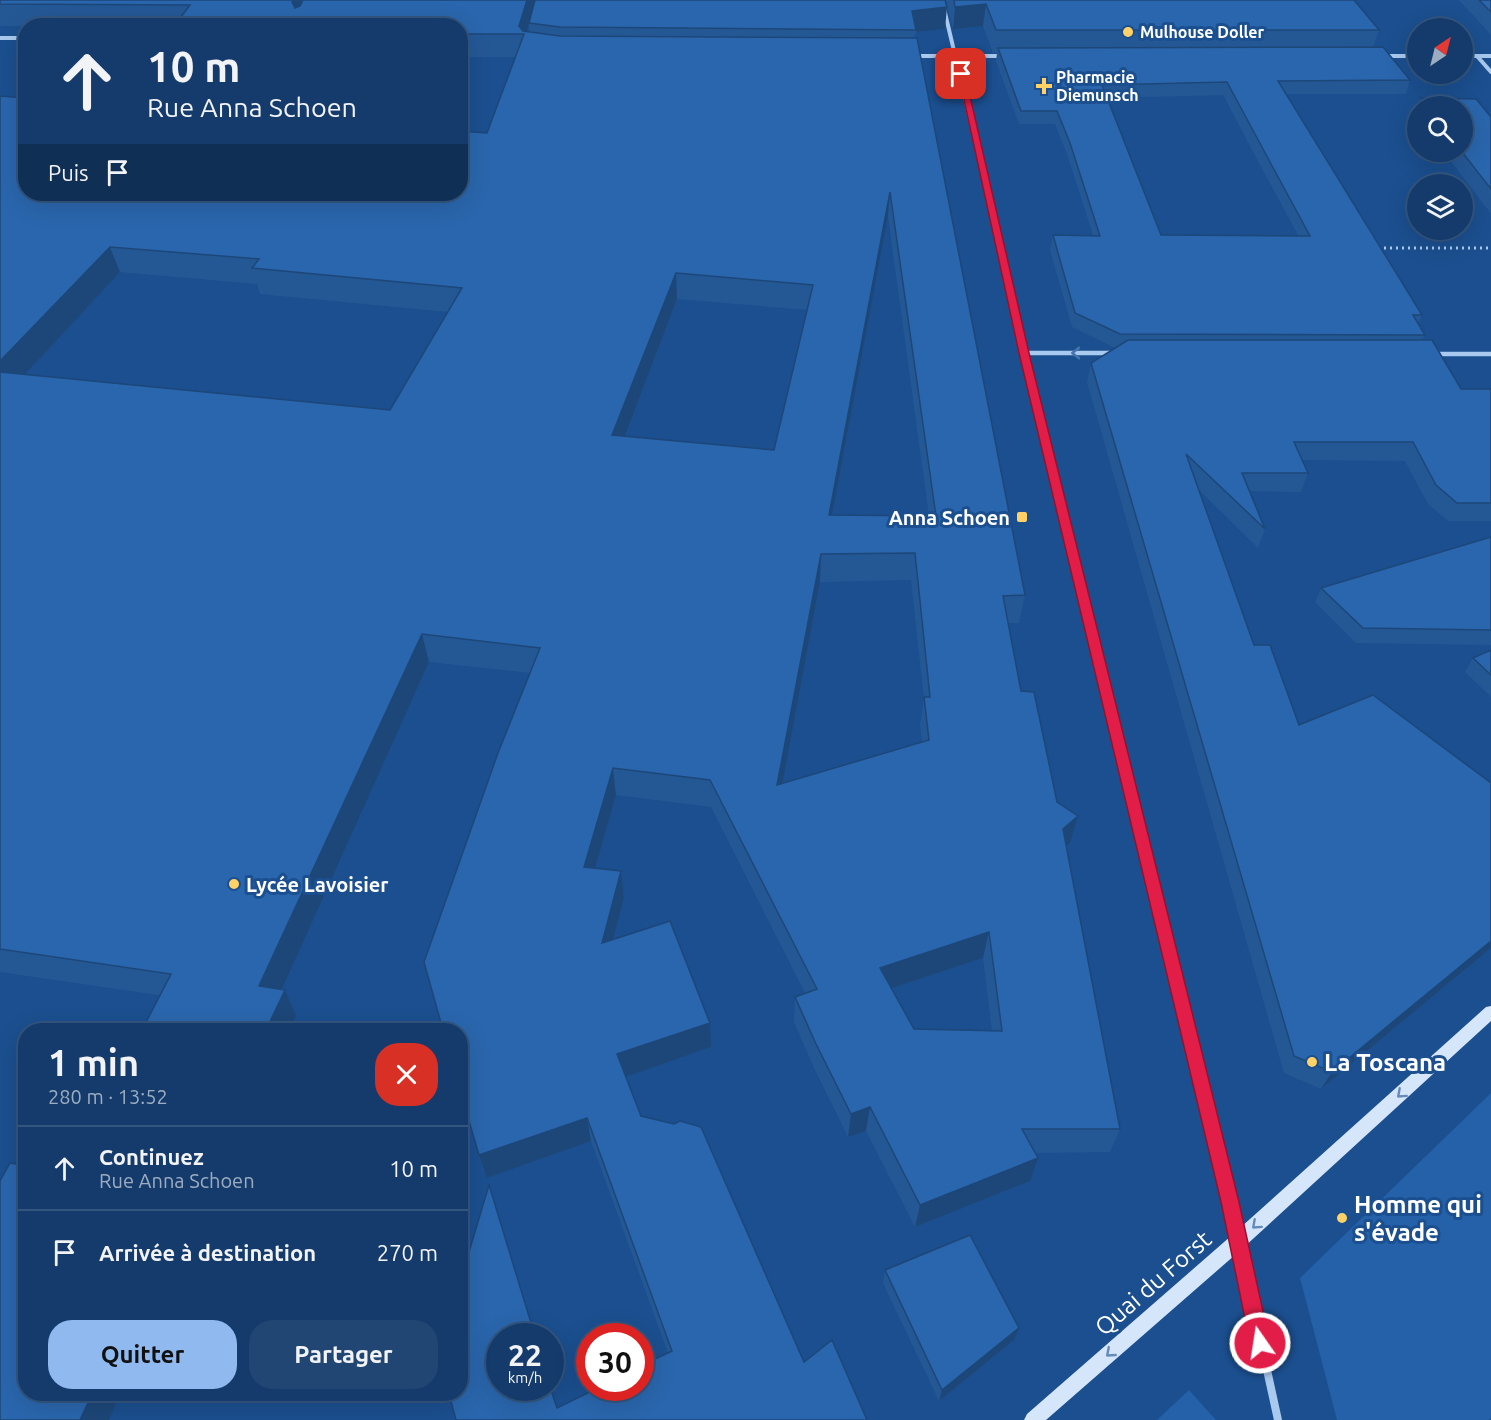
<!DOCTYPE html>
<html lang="fr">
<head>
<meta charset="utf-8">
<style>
	:root { --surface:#143b6b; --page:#214673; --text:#f1f3f6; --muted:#9dadc1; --line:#33557e; --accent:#90b9f0 }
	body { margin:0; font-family:Ubuntu,sans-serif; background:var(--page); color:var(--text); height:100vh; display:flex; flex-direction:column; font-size:22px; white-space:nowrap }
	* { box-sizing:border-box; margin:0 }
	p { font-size:20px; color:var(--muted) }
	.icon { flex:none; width:33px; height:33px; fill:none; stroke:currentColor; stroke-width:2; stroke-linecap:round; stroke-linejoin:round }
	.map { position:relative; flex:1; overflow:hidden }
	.sheet { position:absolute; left:18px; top:1023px; width:450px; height:378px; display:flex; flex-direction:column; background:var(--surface); border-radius:24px; box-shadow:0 6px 24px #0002,0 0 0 2px var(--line) }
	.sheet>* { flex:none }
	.banner { position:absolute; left:18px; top:18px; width:450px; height:183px; border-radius:24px; box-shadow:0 6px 24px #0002,0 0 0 2px var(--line); background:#143b6b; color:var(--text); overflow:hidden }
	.needle { width:39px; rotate:35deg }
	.fabs { position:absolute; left:1407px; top:18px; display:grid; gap:12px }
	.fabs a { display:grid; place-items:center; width:66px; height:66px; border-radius:50%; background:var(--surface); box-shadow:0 6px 24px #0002,0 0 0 2px var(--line); font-size:30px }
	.speed { position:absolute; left:486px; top:1323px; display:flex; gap:12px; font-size:30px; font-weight:700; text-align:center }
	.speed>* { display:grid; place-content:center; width:78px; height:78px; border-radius:50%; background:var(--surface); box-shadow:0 6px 24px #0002,0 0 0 2px var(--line); line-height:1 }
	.speed small { font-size:15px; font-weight:400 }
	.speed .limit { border:9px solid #d22; background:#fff; color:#111 }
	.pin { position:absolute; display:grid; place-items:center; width:51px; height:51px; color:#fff; margin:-26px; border-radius:12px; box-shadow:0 3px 9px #0006 }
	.me { position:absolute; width:66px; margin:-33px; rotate:347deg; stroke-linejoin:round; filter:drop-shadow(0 0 4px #0008) }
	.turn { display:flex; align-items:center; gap:21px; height:126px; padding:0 30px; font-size:27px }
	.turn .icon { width:78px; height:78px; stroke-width:2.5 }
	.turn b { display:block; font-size:42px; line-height:51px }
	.then { display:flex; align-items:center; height:57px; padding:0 30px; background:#0003; gap:12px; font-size:22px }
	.round { display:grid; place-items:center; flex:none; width:63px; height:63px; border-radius:24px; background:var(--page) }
	.summary { display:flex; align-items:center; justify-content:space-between; height:102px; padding:0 30px }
	h1 { font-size:36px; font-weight:700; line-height:45px }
	.action { display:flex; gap:12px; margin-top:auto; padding:12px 30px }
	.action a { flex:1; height:69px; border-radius:24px; background:var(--accent); color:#111; font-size:24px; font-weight:700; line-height:69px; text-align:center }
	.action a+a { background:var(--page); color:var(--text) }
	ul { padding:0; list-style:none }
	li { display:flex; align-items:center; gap:18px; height:84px; padding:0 30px; border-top:2px solid var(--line) }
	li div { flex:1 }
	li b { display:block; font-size:22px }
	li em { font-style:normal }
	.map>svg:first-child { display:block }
	.green { fill:#2461a8 }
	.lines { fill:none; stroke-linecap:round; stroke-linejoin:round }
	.path { stroke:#a9c9ee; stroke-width:3; stroke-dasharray:2 4; stroke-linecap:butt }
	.street-far3 { stroke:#a9c9ee; stroke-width:4 }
	.street-far2 { stroke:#a9c9ee; stroke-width:4.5 }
	.street-far1 { stroke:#a9c9ee; stroke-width:6 }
	.street { stroke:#a9c9ee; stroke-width:8 }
	.secondary { fill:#d6e6fa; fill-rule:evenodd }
	.wall { fill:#245895; fill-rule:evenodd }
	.shaded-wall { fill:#1d4779 }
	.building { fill:#2a66ad; stroke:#1d4779; stroke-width:1.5; fill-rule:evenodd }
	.oneway { stroke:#4674ac }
	.oneway2 { stroke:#668bba }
	.route { fill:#e11d48; stroke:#92132f; stroke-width:1.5 }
	.poi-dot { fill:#ffd166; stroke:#1b4f8f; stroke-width:2 }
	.labels { text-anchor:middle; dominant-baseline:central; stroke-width:6; stroke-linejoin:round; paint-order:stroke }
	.far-poi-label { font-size:16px; font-weight:bold; fill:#fff; stroke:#1b4f8f; text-anchor:start }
	.poi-label { font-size:20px; font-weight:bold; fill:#fff; stroke:#1b4f8f; text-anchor:end }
	.near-poi-label { font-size:24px; font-weight:bold; fill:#fff; stroke:#1b4f8f; text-anchor:start }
	.near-street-label { font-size:24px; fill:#fff; stroke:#1b4f8f }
</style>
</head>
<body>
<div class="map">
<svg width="1491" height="1420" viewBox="0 0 1491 1420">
	<rect width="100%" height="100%" fill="#1b4f8f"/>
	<path class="green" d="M 1491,1093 L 1491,1418 L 1489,1420 L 1337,1420 L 1300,1278 Z
		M 1189,1390 L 1216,1420 L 1157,1420 Z"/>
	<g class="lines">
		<path class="path" d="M 1378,248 L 1491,248"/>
		<path class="street-far3" d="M 942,0 L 996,229
			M 0,38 L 26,38
			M 914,56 L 1003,56
			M 1382,56 L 1418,56
			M 1462,56 L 1491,56
			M 1477,56 L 1491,72"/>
		<path class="street-far2" d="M 996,227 L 1066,526
			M 1024,353 L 1112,353
			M 1435,354 L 1491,354"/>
		<path class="street-far1" d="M 1066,525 L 1160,914"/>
		<path class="street" d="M 1160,913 L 1230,1202 L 1278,1420"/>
		<path class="secondary" d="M 1491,1006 L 1491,1021 L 1243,1248 L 1046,1420 L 1024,1420 L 1027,1414 L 1231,1236 L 1486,1007 Z"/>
	</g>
	<path class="wall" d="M 0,0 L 535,0 L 526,31 L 530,32 L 529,23 L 945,29 L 916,32 L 915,38 L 1025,595 L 1019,623 L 1008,623 L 1021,691 L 1070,843 L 1066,846 L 1120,1129 L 1110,1152 L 1035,1153 L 1030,1181 L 915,1227 L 866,1131 L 848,1137 L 814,1068 L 794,1022 L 795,997 L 805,993 L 711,807 L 616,795 L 595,868 L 621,871 L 624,898 L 613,939 L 711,1047 L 626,1077 L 641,1116 L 804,1362 L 867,1420 L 557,1407 L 668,1353 L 591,1141 L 487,1178 L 479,1155 L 530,673 L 429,662 L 281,989 L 285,990 L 296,1015 L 0,972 L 0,96 L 487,133 L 516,57 L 460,57 L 460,26 L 0,26 ZM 888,216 L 929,516 L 832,515 ZM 120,272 L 257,284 L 260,294 L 448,312 L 390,410 L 24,375 ZM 677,299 L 807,310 L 774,450 L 625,436 ZM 911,580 L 924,699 L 920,724 L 922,742 L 782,784 L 820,582 ZM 983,958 L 992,1031 L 914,1029 L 891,988 Z
		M 946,0 L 1354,0 L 1379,30 L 1373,47 L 1410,80 L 1406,94 L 1286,94 L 1422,315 L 1418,324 L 1425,335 L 1422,340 L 1461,389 L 1491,389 L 1491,521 L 1448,521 L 1428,504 L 1405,461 L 1302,460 L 1308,473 L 1301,492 L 1250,491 L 1265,529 L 1258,548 L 1199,490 L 1254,645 L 1299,725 L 1491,783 L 1491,948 L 1321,1089 L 1284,1073 L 1087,382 L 1091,363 L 1115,348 L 1072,327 L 1050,250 L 1053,235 L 1093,235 L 1068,157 L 1055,124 L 1019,124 L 996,61 L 997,53 L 993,53 L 983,26 L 953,29 ZM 1223,95 L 1266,176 L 1298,235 L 1161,235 L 1107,98 Z
		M 1459,0 L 1491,0 L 1491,35 Z
		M 1421,98 L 1476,99 L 1491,117 L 1491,214 L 1444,152 L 1462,152 L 1462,106 L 1418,106 Z
		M 1491,537 L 1491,645 L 1356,643 L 1315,602 L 1321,588 Z
		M 1491,650 L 1491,697 L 1465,672 L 1473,658 Z
		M 885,1270 L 1014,1340 L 939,1401 L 883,1283 Z"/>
	<path class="shaded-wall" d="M 294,0 L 310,0 L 297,24 L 292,2 Z
		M 527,0 L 535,0 L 525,38 L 524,34 L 519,26 Z
		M 986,4 L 983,26 L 953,29 L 955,7 Z
		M 947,7 L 945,29 L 916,32 L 912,11 Z
		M 890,192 L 888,216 L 827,542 L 829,515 Z
		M 110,247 L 120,272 L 3,398 L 0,392 L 0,361 Z
		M 676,273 L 677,299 L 615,462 L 612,435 Z
		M 821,554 L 820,582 L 777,812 L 777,785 Z
		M 422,634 L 429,662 L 272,1011 L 259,986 Z
		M 613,768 L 616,795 L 588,893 L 584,867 Z
		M 1078,816 L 1070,843 L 1055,856 L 1063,829 Z
		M 621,871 L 624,898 L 605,969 L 602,943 Z
		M 989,932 L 983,958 L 877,993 L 880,968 Z
		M 1491,941 L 1491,948 L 1321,1089 L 1332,1072 Z
		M 285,990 L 296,1015 L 290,1030 L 266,1030 Z
		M 710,1023 L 711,1047 L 620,1079 L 617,1054 Z
		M 870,1107 L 866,1131 L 848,1137 L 851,1114 Z
		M 587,1118 L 591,1141 L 487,1178 L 479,1155 Z
		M 1038,1158 L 1030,1181 L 915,1227 L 920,1205 Z
		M 1019,1328 L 1014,1340 L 939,1401 L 942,1390 Z
		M 92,1394 L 120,1394 L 109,1420 L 80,1420 Z"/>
	<path class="building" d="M 0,0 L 294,0 L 292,2 L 295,8 L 300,6 L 303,0 L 527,0 L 519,26 L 523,31 L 560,36 L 917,38 L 1025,595 L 1003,596 L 1021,691 L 1034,692 L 1057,802 L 1078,816 L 1063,829 L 1120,1129 L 1022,1129 L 1038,1158 L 920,1205 L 870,1107 L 851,1114 L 816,1044 L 795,997 L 817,989 L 710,780 L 613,768 L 584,867 L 621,871 L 602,943 L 670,921 L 710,1023 L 617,1054 L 641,1116 L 674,1124 L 680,1121 L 701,1127 L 804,1362 L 832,1340 L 867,1420 L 456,1420 L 449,1394 L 460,1394 L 460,1282 L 489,1185 L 535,1336 L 500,1336 L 500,1388 L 550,1387 L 557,1408 L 598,1388 L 640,1388 L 640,1366 L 672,1351 L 587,1118 L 479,1155 L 460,1090 L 460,1030 L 443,1030 L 424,962 L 498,753 L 540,648 L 422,634 L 259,986 L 285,990 L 266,1030 L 142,1030 L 171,974 L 0,949 L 0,372 L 390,410 L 462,288 L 252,268 L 259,259 L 110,247 L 0,361 L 0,96 L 26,98 L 26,194 L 460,194 L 460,131 L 487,133 L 524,34 L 460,34 L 460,26 L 455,26 L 456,24 L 336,24 L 335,26 L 174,26 L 190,5 L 0,4 ZM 890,192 L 936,516 L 829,515 ZM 676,273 L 813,285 L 774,450 L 612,435 ZM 915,553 L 930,697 L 924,697 L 929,740 L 777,785 L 821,554 ZM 989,932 L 1002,1031 L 914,1029 L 880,968 Z
		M 535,0 L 945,0 L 947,7 L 912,11 L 916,30 L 560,27 L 529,23 Z
		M 954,0 L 1354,0 L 1379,30 L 996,30 L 986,4 L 955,7 Z
		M 1479,0 L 1491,0 L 1491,12 Z
		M 1383,47 L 1410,80 L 1278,81 L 1422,315 L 1413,315 L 1425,335 L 1120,334 L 1075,313 L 1053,235 L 1100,236 L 1070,143 L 1057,111 L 1021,111 L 998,48 ZM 1227,82 L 1270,162 L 1310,236 L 1161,235 L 1102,85 Z
		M 1421,98 L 1476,99 L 1491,117 L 1491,189 L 1462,152 L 1462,106 L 1427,106 Z
		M 1128,340 L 1432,340 L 1461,389 L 1491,389 L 1491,503 L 1457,503 L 1436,485 L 1413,442 L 1294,442 L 1308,473 L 1242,473 L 1265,529 L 1186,454 L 1254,645 L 1270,645 L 1299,725 L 1373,695 L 1491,783 L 1491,941 L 1332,1072 L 1294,1056 L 1091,363 Z
		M 1491,537 L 1491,630 L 1363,628 L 1321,588 Z
		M 1491,650 L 1491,675 L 1473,658 Z
		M 10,1163 L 26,1166 L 26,1394 L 92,1394 L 80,1420 L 0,1420 L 0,1181 Z
		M 970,1235 L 1019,1328 L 942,1390 L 885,1270 Z"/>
	<defs><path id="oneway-chevron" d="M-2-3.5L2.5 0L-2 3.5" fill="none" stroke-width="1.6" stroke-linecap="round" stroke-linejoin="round" transform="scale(1.5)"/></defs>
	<use class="oneway" href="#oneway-chevron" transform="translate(1076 353) rotate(180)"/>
	<g class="oneway2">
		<use href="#oneway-chevron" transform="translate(1401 1094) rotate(138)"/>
		<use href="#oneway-chevron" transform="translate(1256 1225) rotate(138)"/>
		<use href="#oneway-chevron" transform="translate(1110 1353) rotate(139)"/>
	</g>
	<path class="route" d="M 958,72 L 965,74 L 1029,353 L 1239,1202 L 1270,1343 L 1267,1350 L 1260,1352 L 1253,1350 L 1250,1343 L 1221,1202 L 1019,353 Z"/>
	<g class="poi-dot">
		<circle cx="1128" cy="32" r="6"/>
		<path d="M1041 77h6v6h6v6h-6v6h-6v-6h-6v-6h6z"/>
		<rect x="1016" y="511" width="12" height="12" rx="3"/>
		<circle cx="234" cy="884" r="6"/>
		<circle cx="1312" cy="1062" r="6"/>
		<circle cx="1342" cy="1218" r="6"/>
	</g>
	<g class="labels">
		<g class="far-poi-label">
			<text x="1140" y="32">Mulhouse Doller</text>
			<text x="1056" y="77">Pharmacie<tspan x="1056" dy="18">Diemunsch</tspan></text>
		</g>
		<g class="poi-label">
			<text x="1010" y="517">Anna Schoen</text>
			<text x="246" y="884" text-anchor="start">Lycée Lavoisier</text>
		</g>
		<g class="near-poi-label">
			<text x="1324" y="1062">La Toscana</text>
			<text x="1354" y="1204">Homme qui<tspan x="1354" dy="28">s'évade</tspan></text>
		</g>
		<g class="near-street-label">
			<text transform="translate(1153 1283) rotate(-41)">Quai du Forst</text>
		</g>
	</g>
</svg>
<div class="fabs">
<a><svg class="needle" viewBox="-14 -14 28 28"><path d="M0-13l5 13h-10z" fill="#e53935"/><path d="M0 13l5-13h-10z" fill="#9dadc1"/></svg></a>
<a><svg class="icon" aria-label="search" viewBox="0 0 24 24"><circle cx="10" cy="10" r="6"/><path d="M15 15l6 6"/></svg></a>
<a><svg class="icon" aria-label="layers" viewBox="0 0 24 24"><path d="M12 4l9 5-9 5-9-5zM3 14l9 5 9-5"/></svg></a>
</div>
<div class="speed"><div>22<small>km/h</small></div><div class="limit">30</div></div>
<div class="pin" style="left:961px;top:74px;background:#d93025"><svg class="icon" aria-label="arrive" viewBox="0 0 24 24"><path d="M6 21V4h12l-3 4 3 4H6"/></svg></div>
<svg class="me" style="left:1260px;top:1343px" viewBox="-20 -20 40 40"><circle r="17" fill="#e11d48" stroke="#fff" stroke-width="3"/><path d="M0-11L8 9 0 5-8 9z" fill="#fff"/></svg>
<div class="banner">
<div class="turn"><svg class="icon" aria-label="ahead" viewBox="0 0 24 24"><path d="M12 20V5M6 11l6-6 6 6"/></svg><div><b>10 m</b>Rue Anna Schoen</div></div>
<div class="then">Puis<svg class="icon" aria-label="arrive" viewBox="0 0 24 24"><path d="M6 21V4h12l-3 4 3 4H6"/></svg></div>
</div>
<section class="sheet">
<div class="summary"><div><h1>1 min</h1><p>280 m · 13:52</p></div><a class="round" style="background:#d93025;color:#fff"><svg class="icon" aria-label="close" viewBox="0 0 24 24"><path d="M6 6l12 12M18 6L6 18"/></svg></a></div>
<ul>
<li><svg class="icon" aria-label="ahead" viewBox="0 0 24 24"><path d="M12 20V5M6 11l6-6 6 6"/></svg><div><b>Continuez</b><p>Rue Anna Schoen</p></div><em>10 m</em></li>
<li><svg class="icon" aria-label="arrive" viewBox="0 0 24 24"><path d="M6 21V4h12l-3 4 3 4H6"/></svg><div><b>Arrivée à destination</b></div><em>270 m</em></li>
</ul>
<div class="action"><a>Quitter</a><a>Partager</a></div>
</section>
</div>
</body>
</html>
